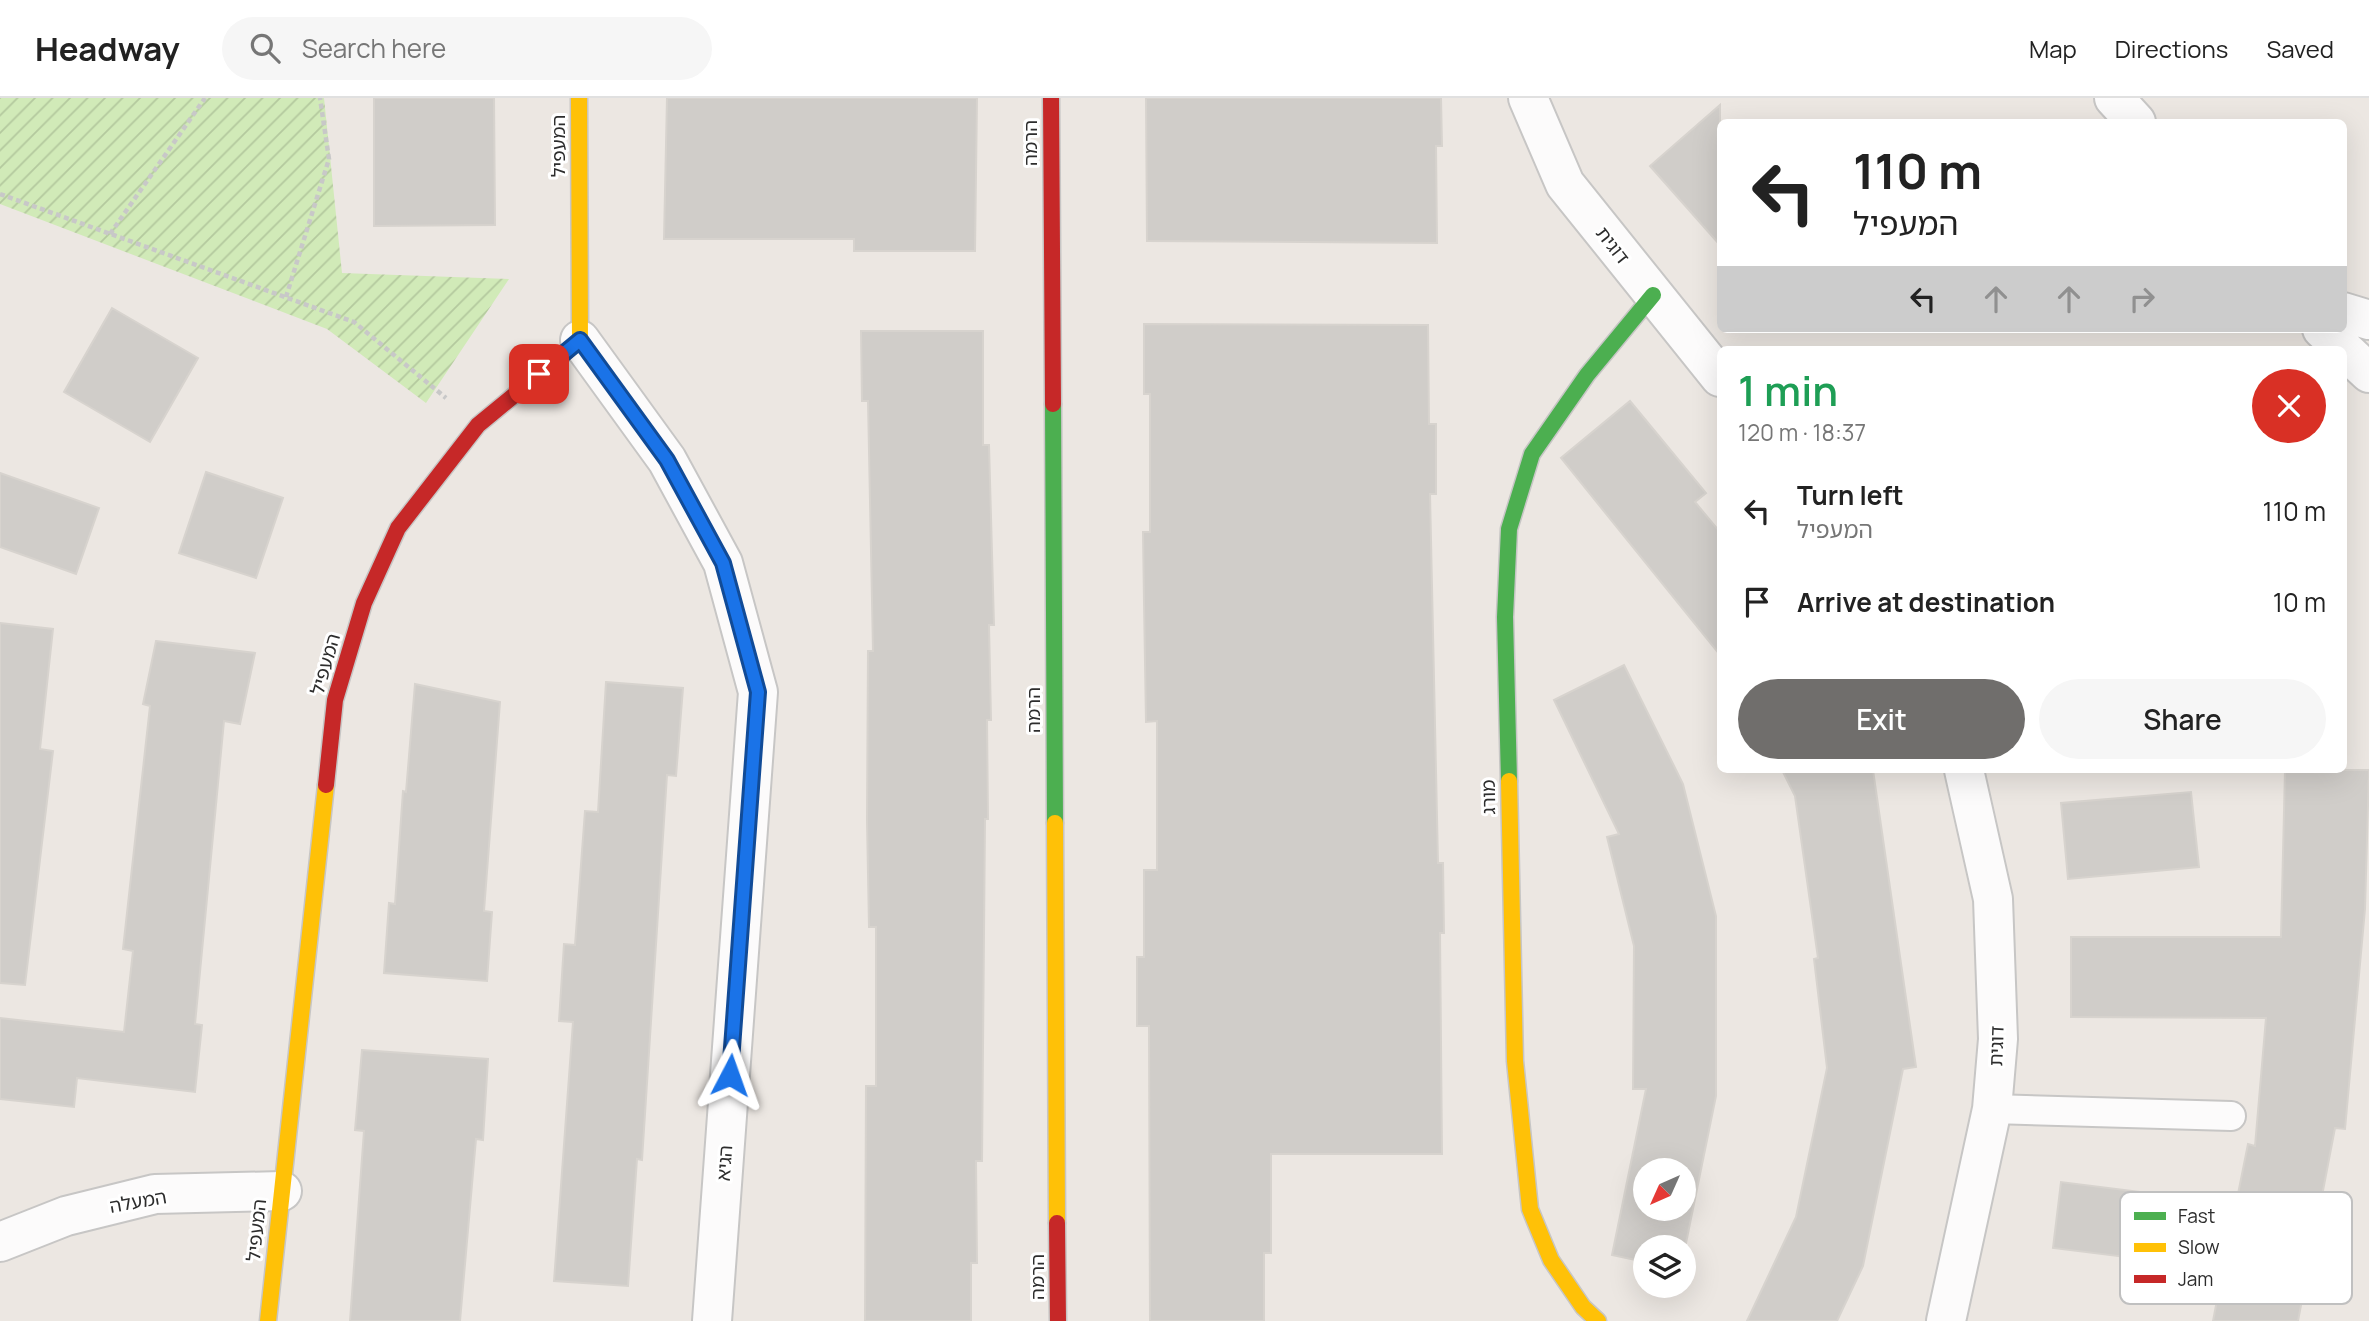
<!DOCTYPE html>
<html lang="en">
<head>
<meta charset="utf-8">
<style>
	:root { --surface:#fff; --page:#f6f6f6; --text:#222; --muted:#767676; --line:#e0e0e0; --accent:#706e6c }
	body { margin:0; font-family:Manrope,"Noto Sans Hebrew",sans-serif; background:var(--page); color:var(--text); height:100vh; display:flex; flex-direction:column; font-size:26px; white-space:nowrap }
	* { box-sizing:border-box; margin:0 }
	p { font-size:23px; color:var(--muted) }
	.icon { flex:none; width:38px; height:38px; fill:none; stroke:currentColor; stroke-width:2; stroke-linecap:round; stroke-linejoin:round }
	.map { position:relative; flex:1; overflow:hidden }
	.side { position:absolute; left:1717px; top:248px; width:630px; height:427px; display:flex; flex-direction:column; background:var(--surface); border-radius:10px; box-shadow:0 7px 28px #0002 }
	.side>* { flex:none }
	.top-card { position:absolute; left:1717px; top:21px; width:630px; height:214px; border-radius:10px; box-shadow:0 7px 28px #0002; background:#fff; color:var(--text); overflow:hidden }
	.needle { width:46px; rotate:225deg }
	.fabs { position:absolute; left:1633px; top:1060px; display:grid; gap:14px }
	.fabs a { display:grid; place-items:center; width:63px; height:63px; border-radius:50%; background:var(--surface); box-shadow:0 7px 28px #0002; font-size:35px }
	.pin { position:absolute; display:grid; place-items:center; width:60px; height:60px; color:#fff; margin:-30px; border-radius:14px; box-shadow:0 4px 10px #0006 }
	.me { position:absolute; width:77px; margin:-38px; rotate:4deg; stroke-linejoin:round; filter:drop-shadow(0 0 5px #0008) }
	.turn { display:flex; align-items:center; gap:24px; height:147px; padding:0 21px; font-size:32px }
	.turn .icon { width:91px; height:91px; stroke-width:2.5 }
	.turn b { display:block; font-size:49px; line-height:60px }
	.lanes { display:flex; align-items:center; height:66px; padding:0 21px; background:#0003; justify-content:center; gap:35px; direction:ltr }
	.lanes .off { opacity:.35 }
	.round { display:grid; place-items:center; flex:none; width:74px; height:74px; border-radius:37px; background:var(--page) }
	.head { display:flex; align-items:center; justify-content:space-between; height:119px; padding:0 21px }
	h1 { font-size:42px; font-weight:600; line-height:52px; color:#1e9e55 }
	.cta { display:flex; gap:14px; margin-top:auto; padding:14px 21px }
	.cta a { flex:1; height:80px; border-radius:42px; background:var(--accent); color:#fff; font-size:28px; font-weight:600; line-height:80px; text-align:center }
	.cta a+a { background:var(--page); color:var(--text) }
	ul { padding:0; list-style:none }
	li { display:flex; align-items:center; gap:21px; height:91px; padding:0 21px }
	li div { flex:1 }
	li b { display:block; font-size:26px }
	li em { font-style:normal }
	header { display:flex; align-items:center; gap:42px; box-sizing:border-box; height:98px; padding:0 35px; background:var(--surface); border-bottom:2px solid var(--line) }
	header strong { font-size:33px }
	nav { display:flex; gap:38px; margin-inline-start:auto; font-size:24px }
	.search { width:490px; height:63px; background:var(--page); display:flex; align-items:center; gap:18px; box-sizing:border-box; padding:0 24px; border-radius:38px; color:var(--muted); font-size:26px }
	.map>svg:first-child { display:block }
	.garden { fill:url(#garden-furrows) }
	.building { fill:#d0cdc9; stroke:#d7d3ce; stroke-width:2; fill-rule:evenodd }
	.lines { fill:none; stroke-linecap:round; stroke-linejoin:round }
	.lane-casing { stroke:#c7c6c5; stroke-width:32 }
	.street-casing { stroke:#c7c6c5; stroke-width:42 }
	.fast-casing { stroke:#c7c6c5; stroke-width:19 }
	.slow-casing { stroke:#c7c6c5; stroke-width:19 }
	.jam-casing { stroke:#c7c6c5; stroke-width:19 }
	.path { stroke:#c8c8c8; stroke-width:4.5; stroke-dasharray:5 3.5; stroke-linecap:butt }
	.lane { stroke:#fcfbfb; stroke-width:28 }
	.street { stroke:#fcfbfb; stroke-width:38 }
	.fast { stroke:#4caf50; stroke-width:16 }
	.slow { stroke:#ffc107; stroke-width:16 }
	.jam { stroke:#c62828; stroke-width:16 }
	.route-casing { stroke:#114b97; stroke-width:18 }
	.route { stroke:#1a73e8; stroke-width:12 }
	.labels { text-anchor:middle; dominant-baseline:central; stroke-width:6; stroke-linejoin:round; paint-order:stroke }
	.street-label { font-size:19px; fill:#2d2d2d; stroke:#fff }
	.key { fill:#fff; stroke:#c0c0c0; stroke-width:2 }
	.key-label { font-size:19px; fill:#2d2d2d }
</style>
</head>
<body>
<header>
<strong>Headway</strong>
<div class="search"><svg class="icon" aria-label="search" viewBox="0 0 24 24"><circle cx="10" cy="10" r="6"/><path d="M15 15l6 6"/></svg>Search here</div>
<nav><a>Map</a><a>Directions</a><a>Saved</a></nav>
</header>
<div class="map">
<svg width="2369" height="1223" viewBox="0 0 2369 1223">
	<defs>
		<pattern id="garden-furrows" width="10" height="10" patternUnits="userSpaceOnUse" patternTransform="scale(1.75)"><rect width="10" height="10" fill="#d1eab8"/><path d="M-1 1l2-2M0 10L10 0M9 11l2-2" fill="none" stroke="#b4c99e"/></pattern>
	</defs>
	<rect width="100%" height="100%" fill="#ece7e2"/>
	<path class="garden" d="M 0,0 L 324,0 L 342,175 L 509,181 L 426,305 L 327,231 L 0,106 Z"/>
	<path class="building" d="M 374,0 L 494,0 L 495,127 L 374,128 Z
		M 667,0 L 977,0 L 975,153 L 854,153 L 854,141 L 664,141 Z
		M 1146,0 L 1441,0 L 1442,48 L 1436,48 L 1437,145 L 1147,143 Z
		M 1720,7 L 1720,147 L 1650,68 Z
		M 112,210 L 198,260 L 150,344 L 64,294 Z
		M 1144,226 L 1428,227 L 1429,326 L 1436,326 L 1436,396 L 1430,396 L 1438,765 L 1443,765 L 1444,835 L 1440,835 L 1442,1056 L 1271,1056 L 1271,1155 L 1264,1155 L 1264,1223 L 1150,1223 L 1149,928 L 1137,928 L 1137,859 L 1144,859 L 1144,772 L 1157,772 L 1157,623 L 1146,624 L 1144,504 L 1143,434 L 1150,434 L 1150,296 L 1144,296 Z
		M 861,233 L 983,233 L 983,347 L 989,347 L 994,527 L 989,527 L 991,622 L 987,622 L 988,721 L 985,721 L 982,1063 L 976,1063 L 977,1165 L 971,1165 L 971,1223 L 865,1223 L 866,988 L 876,988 L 876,829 L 869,829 L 867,722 L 868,553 L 873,553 L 868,303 L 862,303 Z
		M 1630,303 L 1706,395 L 1695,404 L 1720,434 L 1720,557 L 1561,360 Z
		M 206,374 L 283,400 L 256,480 L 179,455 Z
		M 0,375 L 99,410 L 76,476 L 0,449 Z
		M 0,525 L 53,531 L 40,651 L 53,653 L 25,887 L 0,885 Z
		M 156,543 L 255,555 L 240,626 L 224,623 L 195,926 L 202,927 L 195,994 L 77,980 L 74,1009 L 0,1001 L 0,920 L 124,934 L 133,853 L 123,851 L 150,608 L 143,606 Z
		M 1624,567 L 1683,686 L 1716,818 L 1716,998 L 1684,1155 L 1684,1150 L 1645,1150 L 1645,1164 L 1612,1157 L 1646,991 L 1633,991 L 1634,848 L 1607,739 L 1619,736 L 1554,602 ZM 1645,1073 L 1684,1073 L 1684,1111 L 1645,1111 Z
		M 606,584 L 683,590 L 676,678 L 667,677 L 642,1062 L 637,1061 L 628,1188 L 554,1183 L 573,924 L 559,923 L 564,846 L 575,847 L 585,713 L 598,714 Z
		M 415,586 L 500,604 L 484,813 L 492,814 L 487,883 L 384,875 L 389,805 L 395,806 L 403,693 L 406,694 Z
		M 1782,672 L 1873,672 L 1916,969 L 1903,971 L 1863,1168 L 1837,1223 L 1747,1223 L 1796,1119 L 1827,970 L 1814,861 L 1818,860 L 1795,698 Z
		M 2285,672 L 2369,672 L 2365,811 L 2345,1031 L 2335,1030 L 2298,1223 L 2213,1223 L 2223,1171 L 2053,1150 L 2061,1084 L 2236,1106 L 2248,1046 L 2255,1048 L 2266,920 L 2071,919 L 2071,839 L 2281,839 Z
		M 2191,694 L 2199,769 L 2068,781 L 2061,705 Z
		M 362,952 L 488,961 L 483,1042 L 476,1041 L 460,1223 L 350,1223 L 364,1033 L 355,1032 Z"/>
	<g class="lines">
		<g class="lane-casing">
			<path id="lane" d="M 1992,1011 L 2231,1018"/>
		</g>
		<g class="street-casing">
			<path id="street" d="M 1528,0 L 1565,86 L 1720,279
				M 2114,0 L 2136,24
				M 2343,214 L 2369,222
				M 2322,231 L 2369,275
				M 580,242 L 667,362 L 723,465 L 758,594 L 712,1223
				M 0,1144 L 66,1118 L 155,1096 L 282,1093
				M 1946,1223 L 1992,1011 L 1998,941 L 1993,801 L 1964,672"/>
		</g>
		<g class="fast-casing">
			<path id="fast" d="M 1053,306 L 1055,725
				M 1509,683 L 1505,519 L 1509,431 L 1532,356 L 1587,277 L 1653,197"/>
		</g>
		<g class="slow-casing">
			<path id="slow" d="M 569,252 L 580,242 L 579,0
				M 1509,683 L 1515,963 L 1530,1111 L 1551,1162 L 1583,1209 L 1598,1223
				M 1055,725 L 1057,1125
				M 268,1223 L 326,687"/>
		</g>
		<g class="jam-casing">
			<path id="jam" d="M 1051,0 L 1053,306
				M 326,687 L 335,602 L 364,505 L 398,430 L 478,327 L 569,252
				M 1057,1125 L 1058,1223"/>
		</g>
		<path class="path" d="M 0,96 L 354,224 L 446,300
			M 110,136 L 205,0
			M 286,199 L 329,61 L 320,0"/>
		<use href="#lane" class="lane"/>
		<use href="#street" class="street"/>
		<use href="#fast" class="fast"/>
		<use href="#slow" class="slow"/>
		<use href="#jam" class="jam"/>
	</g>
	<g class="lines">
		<g class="route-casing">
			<path id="route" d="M 539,276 L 580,242 L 667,362 L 723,465 L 758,594 L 730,977"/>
		</g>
		<use href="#route" class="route"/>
	</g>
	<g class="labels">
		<g class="street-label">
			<text transform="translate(1030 45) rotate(-90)">הרמה</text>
			<text transform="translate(558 48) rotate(-90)">המעפיל</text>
			<text transform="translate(1613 147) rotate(52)">דוגית</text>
			<text transform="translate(325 566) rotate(-74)">המעפיל</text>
			<text transform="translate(1033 612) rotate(-90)">הרמה</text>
			<text transform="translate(1488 699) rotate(-91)">מורג</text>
			<text transform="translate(1996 948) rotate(-88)">דוגית</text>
			<text transform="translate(724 1065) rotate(-86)">הגיא</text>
			<text transform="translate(138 1103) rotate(-10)">המעלה</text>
			<text transform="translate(256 1132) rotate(-84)">המעפיל</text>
			<text transform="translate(1037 1179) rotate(-90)">הרמה</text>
		</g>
	</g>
	<rect x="2120" y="1094" width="232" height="112" rx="10" class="key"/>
	<rect x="2134" y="1114" width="32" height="8" fill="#4caf50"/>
	<rect x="2134" y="1145" width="32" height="9" fill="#ffc107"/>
	<rect x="2134" y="1177" width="32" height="8" fill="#c62828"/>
	<g class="key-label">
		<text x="2178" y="1125">Fast</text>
		<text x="2178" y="1156">Slow</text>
		<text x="2178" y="1188">Jam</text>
	</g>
</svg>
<div class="fabs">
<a><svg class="needle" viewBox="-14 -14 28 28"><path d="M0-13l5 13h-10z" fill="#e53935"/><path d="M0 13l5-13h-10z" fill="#767676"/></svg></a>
<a><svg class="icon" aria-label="layers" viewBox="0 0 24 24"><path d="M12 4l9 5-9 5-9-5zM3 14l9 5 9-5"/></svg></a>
</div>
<div class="pin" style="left:539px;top:276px;background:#d93025"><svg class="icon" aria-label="arrive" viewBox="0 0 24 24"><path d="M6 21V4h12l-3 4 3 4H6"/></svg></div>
<svg class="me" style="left:730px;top:977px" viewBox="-20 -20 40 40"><path d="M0-17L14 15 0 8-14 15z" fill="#1a73e8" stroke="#fff" stroke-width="4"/></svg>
<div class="top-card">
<div class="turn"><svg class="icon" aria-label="left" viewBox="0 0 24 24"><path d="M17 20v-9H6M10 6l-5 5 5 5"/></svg><div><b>110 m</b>המעפיל</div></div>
<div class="lanes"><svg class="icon" aria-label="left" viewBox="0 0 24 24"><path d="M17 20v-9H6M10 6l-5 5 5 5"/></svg><svg class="icon off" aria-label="ahead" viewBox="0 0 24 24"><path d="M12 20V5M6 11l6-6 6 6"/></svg><svg class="icon off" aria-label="ahead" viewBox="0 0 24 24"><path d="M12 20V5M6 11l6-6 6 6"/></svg><svg class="icon off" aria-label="right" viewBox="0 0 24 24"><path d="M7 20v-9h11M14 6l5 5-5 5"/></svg></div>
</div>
<section class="side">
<div class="head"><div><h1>1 min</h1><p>120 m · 18:37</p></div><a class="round" style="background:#d93025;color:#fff"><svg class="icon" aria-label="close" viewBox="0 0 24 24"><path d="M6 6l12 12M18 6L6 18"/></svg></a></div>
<ul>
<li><svg class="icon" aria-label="left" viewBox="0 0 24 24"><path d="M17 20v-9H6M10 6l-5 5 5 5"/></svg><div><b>Turn left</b><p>המעפיל</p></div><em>110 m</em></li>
<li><svg class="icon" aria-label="arrive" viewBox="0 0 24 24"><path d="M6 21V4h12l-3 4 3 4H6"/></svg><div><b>Arrive at destination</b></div><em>10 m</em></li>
</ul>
<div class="cta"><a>Exit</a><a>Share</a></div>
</section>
</div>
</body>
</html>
